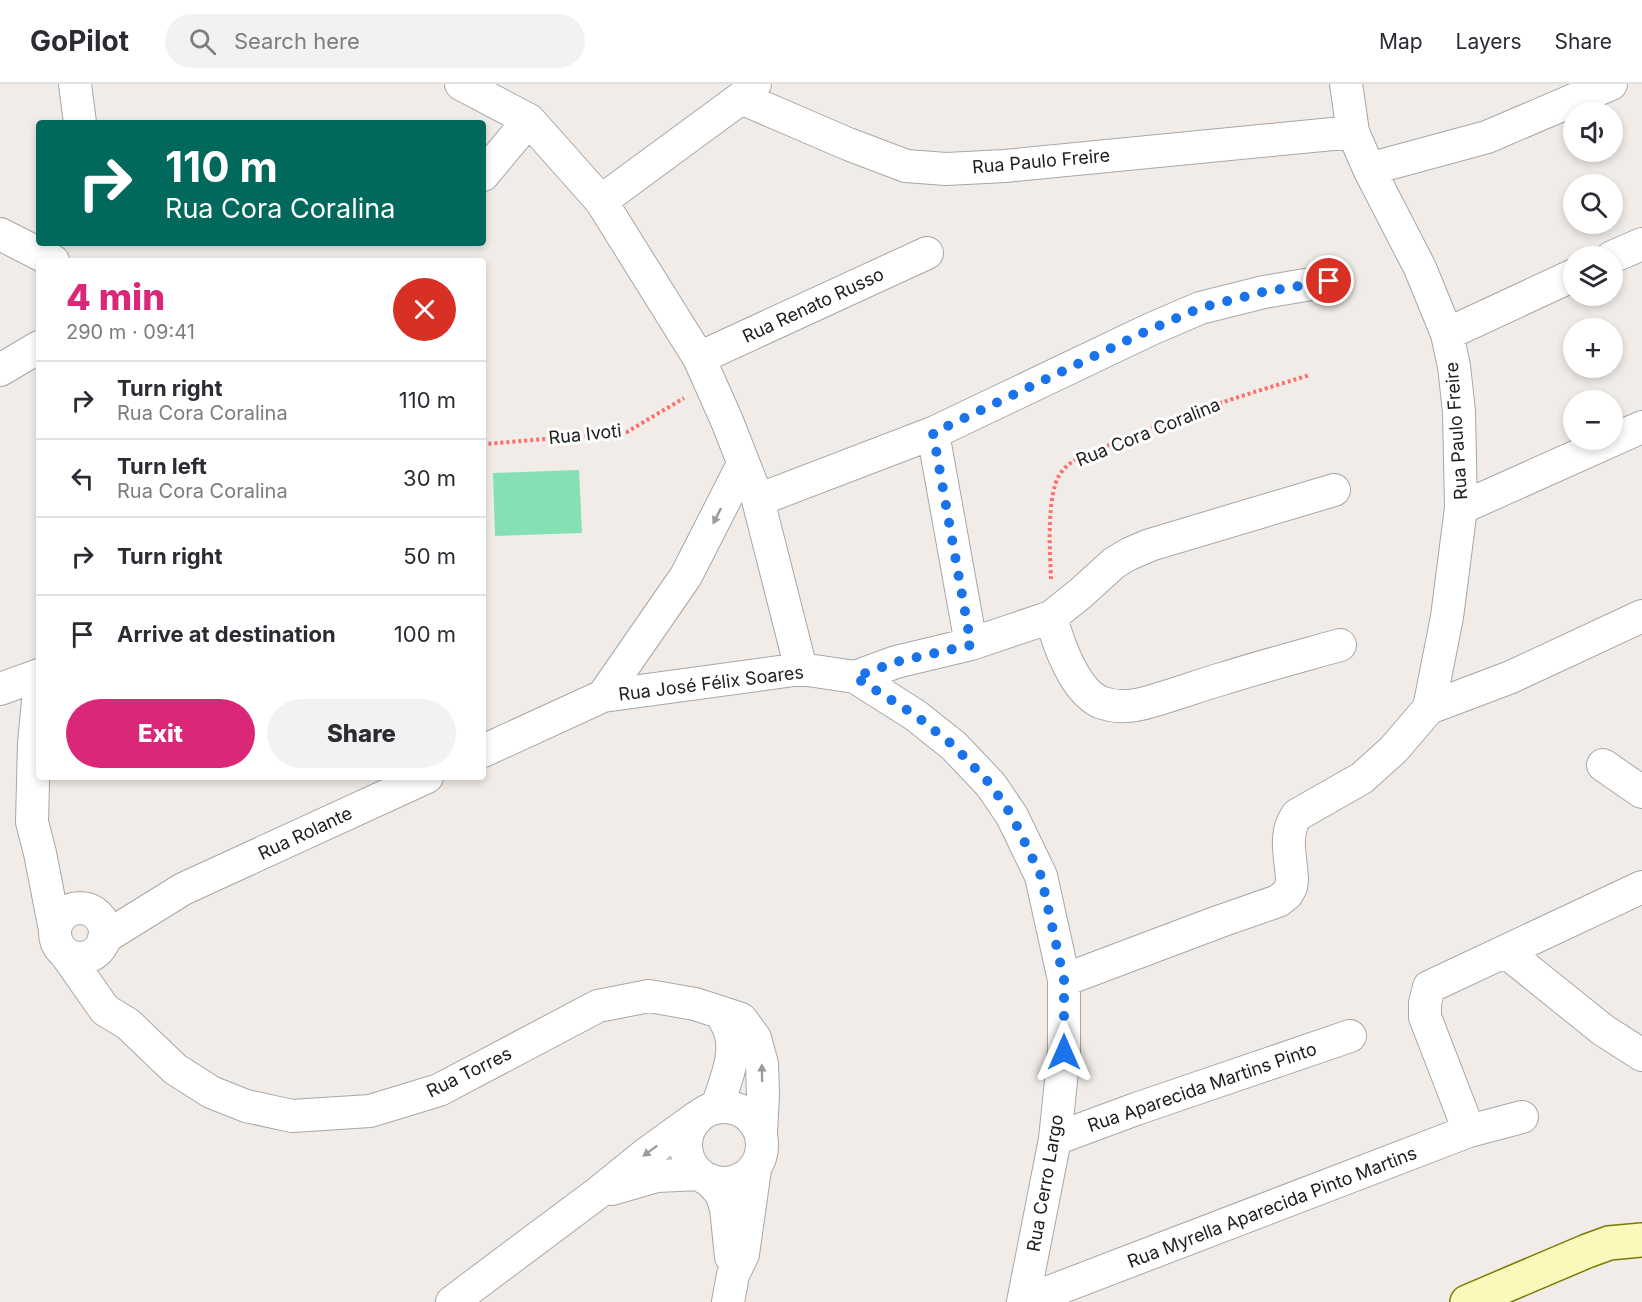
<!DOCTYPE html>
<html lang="en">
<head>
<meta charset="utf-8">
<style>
	:root { --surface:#fff; --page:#f2f2f3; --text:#2b2b33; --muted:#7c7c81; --line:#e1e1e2; --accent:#db2777 }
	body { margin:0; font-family:Inter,sans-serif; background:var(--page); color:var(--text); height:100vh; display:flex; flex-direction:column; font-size:22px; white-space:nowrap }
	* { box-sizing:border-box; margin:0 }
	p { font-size:20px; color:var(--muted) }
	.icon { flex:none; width:33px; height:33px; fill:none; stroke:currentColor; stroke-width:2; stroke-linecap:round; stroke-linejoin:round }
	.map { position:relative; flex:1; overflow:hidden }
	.side { position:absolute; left:36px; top:174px; width:450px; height:522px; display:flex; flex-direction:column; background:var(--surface); border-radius:6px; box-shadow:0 3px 9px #0003 }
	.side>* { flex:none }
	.banner { position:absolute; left:36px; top:36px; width:450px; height:126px; border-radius:6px; box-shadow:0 3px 9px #0003; background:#00695c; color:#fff; overflow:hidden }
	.fabs { position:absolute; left:1563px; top:18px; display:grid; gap:12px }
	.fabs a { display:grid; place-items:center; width:60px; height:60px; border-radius:50%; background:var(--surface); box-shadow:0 3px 9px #0003; font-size:30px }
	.pin { position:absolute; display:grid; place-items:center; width:51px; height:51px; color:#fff; margin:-26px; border:3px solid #fff; border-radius:50%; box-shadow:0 2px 6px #0007 }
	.me { position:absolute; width:66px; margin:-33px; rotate:0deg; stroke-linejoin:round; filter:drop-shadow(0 0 4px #0008) }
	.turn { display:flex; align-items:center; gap:21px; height:126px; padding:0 30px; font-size:27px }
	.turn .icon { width:78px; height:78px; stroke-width:2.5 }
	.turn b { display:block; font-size:42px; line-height:51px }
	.round { display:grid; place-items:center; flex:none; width:63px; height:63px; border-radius:32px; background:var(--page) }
	.head { display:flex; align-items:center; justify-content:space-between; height:102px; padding:0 30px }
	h1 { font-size:36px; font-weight:800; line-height:45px; color:var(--accent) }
	.action { display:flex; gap:12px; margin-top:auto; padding:12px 30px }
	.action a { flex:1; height:69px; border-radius:36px; background:var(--accent); color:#fff; font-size:24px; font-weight:800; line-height:69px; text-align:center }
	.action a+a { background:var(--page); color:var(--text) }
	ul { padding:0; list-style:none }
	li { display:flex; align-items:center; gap:18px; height:78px; padding:0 30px; border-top:2px solid var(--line) }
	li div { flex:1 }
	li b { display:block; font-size:22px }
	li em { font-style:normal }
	header { display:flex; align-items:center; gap:36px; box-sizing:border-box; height:84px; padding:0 30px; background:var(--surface); border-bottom:2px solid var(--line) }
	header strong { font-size:28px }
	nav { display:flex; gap:33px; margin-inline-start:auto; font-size:21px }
	.search { width:420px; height:54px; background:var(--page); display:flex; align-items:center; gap:15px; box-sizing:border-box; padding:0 21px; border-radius:33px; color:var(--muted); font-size:22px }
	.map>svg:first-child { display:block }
	.pitch { fill:#85e0b4 }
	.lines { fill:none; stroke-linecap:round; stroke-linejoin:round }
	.street-casing { stroke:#a7a7a7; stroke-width:34 }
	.secondary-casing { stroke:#797a04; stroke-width:36 }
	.path { stroke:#fb6f6e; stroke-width:4; stroke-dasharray:3 3; stroke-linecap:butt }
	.street { stroke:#fff; stroke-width:32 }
	.secondary { stroke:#faf8bb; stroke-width:33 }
	.oneway { fill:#9b9b9b }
	.route { stroke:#1a73e8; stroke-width:10; stroke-dasharray:0 18 }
	.labels { text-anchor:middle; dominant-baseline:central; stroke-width:6; stroke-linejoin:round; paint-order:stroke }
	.street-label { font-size:18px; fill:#202020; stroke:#fff }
</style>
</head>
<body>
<header>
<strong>GoPilot</strong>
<div class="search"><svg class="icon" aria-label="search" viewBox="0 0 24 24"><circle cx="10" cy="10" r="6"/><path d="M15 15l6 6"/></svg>Search here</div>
<nav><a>Map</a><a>Layers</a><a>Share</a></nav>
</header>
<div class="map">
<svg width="1642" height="1218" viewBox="0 0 1642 1218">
	<rect width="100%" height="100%" fill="#f1ece7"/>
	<path class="pitch" d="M 579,386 L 582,449 L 495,452 L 493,389 Z"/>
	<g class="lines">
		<g class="street-casing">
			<path id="street" d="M 75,0 L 80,39
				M 461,0 L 529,36 L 601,117 L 699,274 L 727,337 L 758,416 L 801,585
				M 741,14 L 848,60 L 906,82 L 946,85 L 1005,82 L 1353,48
				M 1369,85 L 1487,53 L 1611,0
				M 483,91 L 529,36
				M 601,117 L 741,14 L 755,0
				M 0,150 L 53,177
				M 1612,173 L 1642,160
				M 1447,250 L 1574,191
				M 699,274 L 927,169
				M 0,286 L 39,263
				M 933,349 L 971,560
				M 758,416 L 933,349 L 1149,246 L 1200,224 L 1264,208 L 1329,197
				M 1461,424 L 1642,343
				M 1051,533 C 1058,559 1074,606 1100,618 C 1113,623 1128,623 1141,620 C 1169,613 1197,602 1225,594 C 1263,582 1301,572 1340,561
				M 855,593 L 896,578 L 971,560 L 1051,533 L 1081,509 L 1114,479 L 1129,470 L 1150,461 L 1334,406
				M 0,605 L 39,591
				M 39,607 L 34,659 L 32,738 L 40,769 L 55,846
				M 603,612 L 686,492 L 743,380
				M 1429,624 L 1511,593 L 1642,532
				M 483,667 L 603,612 L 801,585 L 855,593 L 915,631 L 954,662 L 991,701 L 1012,732 L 1041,792 L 1064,896 L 1064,968 L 1055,1055 L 1023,1218
				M 1603,681 L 1642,708
				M55 849a25 25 0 1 1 50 0a25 25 0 1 1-50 0Z
				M 104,854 L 183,805 L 427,693
				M 1506,868 L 1603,946 L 1642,971
				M 65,869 L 105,926 L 128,940 L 175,985 L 211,1008 L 246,1022 L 292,1032 L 370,1027 L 439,1006 L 598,922 L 649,912 L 695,920 L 741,935 L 755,954 L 762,980 L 763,1012 L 761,1048
				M 1064,896 L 1218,838 L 1278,817 L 1287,810 L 1291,803 L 1292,795 C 1291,773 1283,750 1297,731 L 1362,694 L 1394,665 L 1429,624 L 1447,533 L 1461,424 L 1459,328 L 1454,282 L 1447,250 L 1420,184 L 1369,85 L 1353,48 L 1346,0
				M686 1061a38 38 0 1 1 76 0a38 38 0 1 1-76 0Z
				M 717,1023 C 724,1000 739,969 729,945 C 727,939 723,934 720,928
				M 1469,1047 L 1425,933 L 1425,919 L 1429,903 L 1642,803
				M 1055,1055 L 1136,1025 L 1350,952
				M 710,1097 L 721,1109 L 726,1124 L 731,1173
				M 612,1105 L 657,1092 L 700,1090
				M 452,1218 L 599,1108 L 646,1070 L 697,1033
				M 728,1218 L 733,1191 L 743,1170 L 755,1085
				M 1023,1218 L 1469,1047 L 1522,1033"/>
		</g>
		<g class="secondary-casing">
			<path id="secondary" d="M 1467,1218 L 1587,1167 L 1609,1159 L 1642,1156"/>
		</g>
		<path class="path" d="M 483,358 L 486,360 L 627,348 L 684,314
			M 1051,495 C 1050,468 1046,412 1060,390 C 1071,373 1097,366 1115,359 C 1178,331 1244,311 1310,291"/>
		<use href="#street" class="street"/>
		<use href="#secondary" class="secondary"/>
	</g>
	<defs><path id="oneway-solid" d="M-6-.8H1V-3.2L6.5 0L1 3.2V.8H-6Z" transform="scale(1.5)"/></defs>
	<g class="oneway">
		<use href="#oneway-solid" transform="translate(717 432) rotate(117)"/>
		<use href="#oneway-solid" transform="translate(762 989) rotate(-91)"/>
		<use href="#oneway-solid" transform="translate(650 1067) rotate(143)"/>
	</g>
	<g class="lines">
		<path class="route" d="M 1064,968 L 1064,896 L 1041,792 L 1012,732 L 991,701 L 954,662 L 915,631 L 855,593 L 896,578 L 971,561 L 933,349 L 1149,246 L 1200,224 L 1263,208 L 1329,197"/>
	</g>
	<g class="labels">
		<g class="street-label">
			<text transform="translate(1041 77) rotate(-5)">Rua Paulo Freire</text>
			<text transform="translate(813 221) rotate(-25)">Rua Renato Russo</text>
			<text transform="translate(1456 347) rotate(-94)">Rua Paulo Freire</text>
			<text transform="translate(1148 348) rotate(-22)">Rua Cora Coralina</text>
			<text transform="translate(585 350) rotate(-6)">Rua Ivoti</text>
			<text transform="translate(711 599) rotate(-7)">Rua José Félix Soares</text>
			<text transform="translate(305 749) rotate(-25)">Rua Rolante</text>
			<text transform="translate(469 988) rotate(-26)">Rua Torres</text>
			<text transform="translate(1202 1003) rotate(-19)">Rua Aparecida Martins Pinto</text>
			<text transform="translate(1045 1099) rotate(-80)">Rua Cerro Largo</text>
			<text transform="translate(1272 1123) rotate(-21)">Rua Myrella Aparecida Pinto Martins</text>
		</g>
	</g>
</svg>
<div class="fabs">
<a><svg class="icon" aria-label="sound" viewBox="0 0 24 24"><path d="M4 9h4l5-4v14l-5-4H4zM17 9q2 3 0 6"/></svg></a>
<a><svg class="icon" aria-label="search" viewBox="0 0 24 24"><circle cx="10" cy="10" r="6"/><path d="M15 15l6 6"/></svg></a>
<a><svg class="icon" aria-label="layers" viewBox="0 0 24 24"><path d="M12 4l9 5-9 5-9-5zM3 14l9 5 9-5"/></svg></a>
<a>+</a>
<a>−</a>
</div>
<div class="pin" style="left:1329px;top:197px;background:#d93025"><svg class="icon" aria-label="arrive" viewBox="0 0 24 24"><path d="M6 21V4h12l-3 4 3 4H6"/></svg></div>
<svg class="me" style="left:1064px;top:968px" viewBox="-20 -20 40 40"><path d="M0-17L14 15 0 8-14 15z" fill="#1a73e8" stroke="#fff" stroke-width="4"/></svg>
<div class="banner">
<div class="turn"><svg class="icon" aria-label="right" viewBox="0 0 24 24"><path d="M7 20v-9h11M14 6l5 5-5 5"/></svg><div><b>110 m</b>Rua Cora Coralina</div></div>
</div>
<section class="side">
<div class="head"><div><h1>4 min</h1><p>290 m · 09:41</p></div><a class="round" style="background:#d93025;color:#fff"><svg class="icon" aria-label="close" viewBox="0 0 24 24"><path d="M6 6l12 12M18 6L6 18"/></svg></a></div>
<ul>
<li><svg class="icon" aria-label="right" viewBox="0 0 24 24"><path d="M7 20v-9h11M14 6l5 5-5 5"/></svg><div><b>Turn right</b><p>Rua Cora Coralina</p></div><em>110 m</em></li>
<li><svg class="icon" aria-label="left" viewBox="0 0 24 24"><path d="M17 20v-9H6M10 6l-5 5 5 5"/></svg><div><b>Turn left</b><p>Rua Cora Coralina</p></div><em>30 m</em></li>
<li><svg class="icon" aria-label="right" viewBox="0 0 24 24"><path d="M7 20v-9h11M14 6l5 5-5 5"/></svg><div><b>Turn right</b></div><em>50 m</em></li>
<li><svg class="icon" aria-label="arrive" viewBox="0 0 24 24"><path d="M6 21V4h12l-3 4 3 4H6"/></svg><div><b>Arrive at destination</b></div><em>100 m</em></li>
</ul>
<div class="action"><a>Exit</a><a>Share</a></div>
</section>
</div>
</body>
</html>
